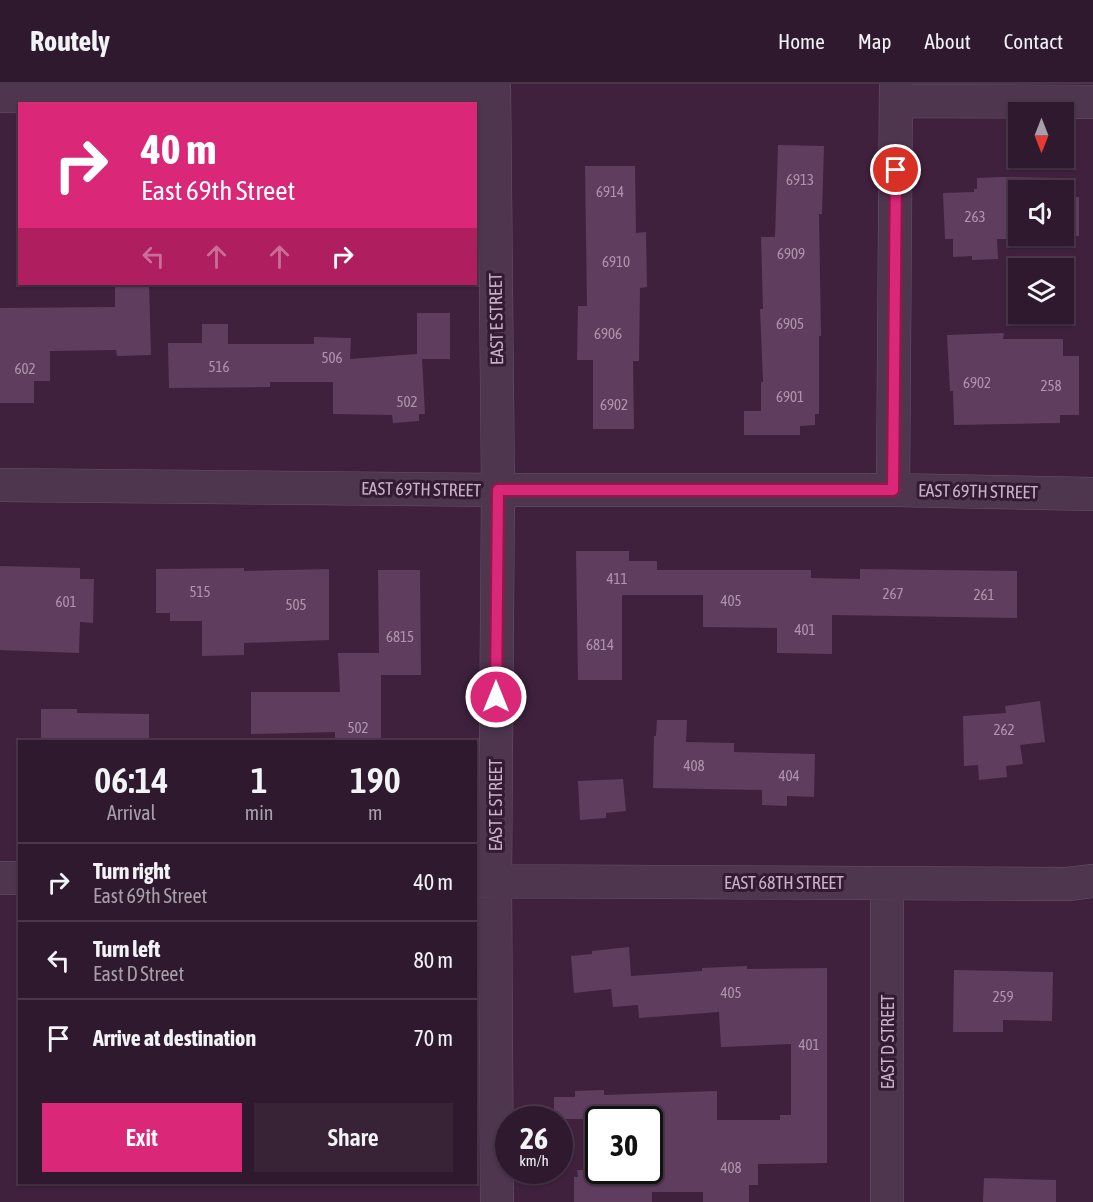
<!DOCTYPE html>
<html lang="en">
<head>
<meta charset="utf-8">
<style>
	:root { --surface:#2f192e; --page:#372236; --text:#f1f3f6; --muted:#a7a0aa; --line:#4a384a; --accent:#db2777 }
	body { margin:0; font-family:"Asap Condensed",sans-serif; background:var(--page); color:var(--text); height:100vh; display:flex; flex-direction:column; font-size:22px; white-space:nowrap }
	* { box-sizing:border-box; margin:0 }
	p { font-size:20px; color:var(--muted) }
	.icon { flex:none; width:33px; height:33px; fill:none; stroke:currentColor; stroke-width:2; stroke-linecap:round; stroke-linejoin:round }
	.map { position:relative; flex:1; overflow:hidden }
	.side { position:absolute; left:18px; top:656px; width:459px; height:444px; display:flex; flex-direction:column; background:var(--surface); border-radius:0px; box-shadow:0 2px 4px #0004,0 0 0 2px var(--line) }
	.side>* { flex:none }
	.hud { position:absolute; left:18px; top:18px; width:459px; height:183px; border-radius:0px; box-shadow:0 2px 4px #0004,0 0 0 2px var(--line); background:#db2777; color:#fff; overflow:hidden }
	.needle { width:39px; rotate:180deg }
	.tools { position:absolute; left:1008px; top:18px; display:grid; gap:12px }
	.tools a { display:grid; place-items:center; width:66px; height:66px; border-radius:0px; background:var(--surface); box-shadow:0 2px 4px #0004,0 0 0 2px var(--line); font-size:30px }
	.speed { position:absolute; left:495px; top:1022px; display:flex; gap:12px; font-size:30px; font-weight:700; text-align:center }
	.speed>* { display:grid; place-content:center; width:78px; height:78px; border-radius:50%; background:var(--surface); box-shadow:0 2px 4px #0004,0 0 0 2px var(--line); line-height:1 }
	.speed small { font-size:15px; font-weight:400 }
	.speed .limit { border:3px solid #111; border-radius:9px; background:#fff; color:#111 }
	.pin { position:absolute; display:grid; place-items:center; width:51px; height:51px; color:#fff; margin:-26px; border:3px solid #fff; border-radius:50%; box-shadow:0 2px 6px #0007 }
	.me { position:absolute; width:66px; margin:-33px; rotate:0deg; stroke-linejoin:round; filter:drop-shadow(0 0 4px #0008) }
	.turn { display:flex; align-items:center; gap:21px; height:126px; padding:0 24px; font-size:27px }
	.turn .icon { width:78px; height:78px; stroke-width:2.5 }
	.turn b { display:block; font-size:42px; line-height:51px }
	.lanes { display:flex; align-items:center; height:57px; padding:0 24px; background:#0003; justify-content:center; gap:30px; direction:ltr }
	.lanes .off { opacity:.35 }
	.eta { display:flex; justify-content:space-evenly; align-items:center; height:102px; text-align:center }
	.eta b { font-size:36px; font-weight:600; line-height:42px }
	.primary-button { display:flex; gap:12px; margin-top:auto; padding:12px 24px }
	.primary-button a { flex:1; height:69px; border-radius:0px; background:var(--accent); color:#fff; font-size:24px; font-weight:600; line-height:69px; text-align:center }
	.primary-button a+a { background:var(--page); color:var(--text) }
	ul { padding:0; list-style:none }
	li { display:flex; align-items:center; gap:18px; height:78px; padding:0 24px; border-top:2px solid var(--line) }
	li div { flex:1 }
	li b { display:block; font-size:22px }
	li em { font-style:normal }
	header { display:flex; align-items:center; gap:36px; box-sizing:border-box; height:84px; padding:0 30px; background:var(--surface); border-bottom:2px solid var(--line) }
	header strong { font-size:28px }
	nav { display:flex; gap:33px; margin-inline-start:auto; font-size:21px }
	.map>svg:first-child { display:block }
	.building { fill:#5f3d5e; fill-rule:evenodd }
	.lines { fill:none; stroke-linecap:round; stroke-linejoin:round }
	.minor-casing { stroke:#695168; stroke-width:34 }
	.minor { stroke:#4e364e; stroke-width:33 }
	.route-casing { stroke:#8e194d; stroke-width:15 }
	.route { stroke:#db2777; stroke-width:10 }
	.labels { text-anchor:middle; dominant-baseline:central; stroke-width:6; stroke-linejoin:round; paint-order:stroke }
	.number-label { font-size:15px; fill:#af94ae }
	.street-label { font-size:18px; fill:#cab1c8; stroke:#331b33 }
</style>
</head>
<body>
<header>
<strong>Routely</strong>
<nav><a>Home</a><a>Map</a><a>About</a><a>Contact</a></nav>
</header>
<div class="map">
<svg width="1093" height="1118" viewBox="0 0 1093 1118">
	<rect width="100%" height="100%" fill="#3f213e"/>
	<path class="building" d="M 778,61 L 824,62 L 822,130 L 819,130 L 821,252 L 819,252 L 819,330 L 815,330 L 815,341 L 800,342 L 800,351 L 744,351 L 744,327 L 761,327 L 761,298 L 763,298 L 760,225 L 763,225 L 761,153 L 775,153 Z
		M 585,82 L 635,82 L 636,149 L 646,148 L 647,203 L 640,204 L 639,277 L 633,277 L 634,345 L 593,345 L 593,276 L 577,276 L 578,222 L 587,222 Z
		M 1001,93 L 1061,94 L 1061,96 L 1070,97 L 1070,113 L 1079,113 L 1079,152 L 1007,152 L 1007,155 L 997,155 L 998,175 L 972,176 L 972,172 L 953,173 L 953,155 L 945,155 L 943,109 L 974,108 L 974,105 L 977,105 L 977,94 ZM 1018,106 L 1064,106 L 1064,152 L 1018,152 Z
		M 115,200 L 149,200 L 151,271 L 117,272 L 116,266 L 50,267 L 50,297 L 34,297 L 34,319 L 0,319 L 0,224 L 115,223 Z
		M 417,229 L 450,229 L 450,275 L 422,275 L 425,330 L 419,330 L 419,337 L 393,339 L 392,331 L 333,330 L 333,298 L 270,298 L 270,303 L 169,304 L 168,259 L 202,259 L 202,240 L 228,240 L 228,260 L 314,260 L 314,253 L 351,254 L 350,275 L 417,270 Z
		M 1004,249 L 1003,255 L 1063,255 L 1063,272 L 1079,272 L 1079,331 L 1060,331 L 1060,339 L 954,341 L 953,307 L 950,307 L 947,251 Z
		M 576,467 L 629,467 L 629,477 L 657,477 L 657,486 L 811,486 L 811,494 L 860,495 L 860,485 L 1017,487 L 1017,534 L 832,531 L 832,570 L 777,569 L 777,544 L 703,543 L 703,511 L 622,511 L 622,596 L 578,596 Z
		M 0,482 L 80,484 L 80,495 L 94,495 L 93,539 L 80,538 L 79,569 L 0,566 Z
		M 244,484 L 244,487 L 329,485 L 329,556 L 244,559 L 244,571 L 202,572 L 202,537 L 170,537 L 170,529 L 156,529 L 156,485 Z
		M 378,486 L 420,486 L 421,591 L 381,591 L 381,657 L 335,657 L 335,648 L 251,650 L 251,608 L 340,608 L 338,569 L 379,569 Z
		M 1040,617 L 1045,658 L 1020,661 L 1023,680 L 1006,682 L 1007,693 L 979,696 L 978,681 L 964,682 L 963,632 L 1006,629 L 1005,622 Z
		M 41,625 L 77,625 L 77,629 L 149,630 L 149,657 L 41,657 Z
		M 657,636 L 687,636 L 686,658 L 734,659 L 734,668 L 815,670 L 814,713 L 787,712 L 787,722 L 762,721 L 762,706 L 653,704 L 654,652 L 656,652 Z
		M 623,695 L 626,727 L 606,729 L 606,734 L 580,736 L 578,697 Z
		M 629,863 L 631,892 L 702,887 L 702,884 L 747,882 L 747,885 L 827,884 L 827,1079 L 758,1080 L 758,1101 L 749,1101 L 749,1118 L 703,1118 L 703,1108 L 652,1108 L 652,1118 L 574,1118 L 574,1093 L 578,1093 L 577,1086 L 650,1086 L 650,1035 L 554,1035 L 554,1013 L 575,1013 L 575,1007 L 604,1006 L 604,1011 L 717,1007 L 717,1036 L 780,1036 L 780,1031 L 791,1031 L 791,960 L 721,963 L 719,928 L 639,934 L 638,921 L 613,923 L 611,905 L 574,909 L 571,872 L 592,870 L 592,867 Z
		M 954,886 L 1053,888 L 1052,937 L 1003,936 L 1003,948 L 953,948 Z
		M 984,1094 L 1056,1096 L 1056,1118 L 983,1118 Z"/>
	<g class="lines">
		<g class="minor-casing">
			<path id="minor" d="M 494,0 L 498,406 L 495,798 L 497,1118
				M 0,12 L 494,16
				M 896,17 L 1093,18
				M 0,401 L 498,406 L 893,406 L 1093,410
				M 893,406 L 896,0
				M 0,794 L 20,794
				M 476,797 L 1068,800 L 1093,797
				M 887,1118 L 887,799"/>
		</g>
		<use href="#minor" class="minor"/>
	</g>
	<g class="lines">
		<g class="route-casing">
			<path id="route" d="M 496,613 L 498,406 L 893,406 L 896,86"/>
		</g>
		<use href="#route" class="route"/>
	</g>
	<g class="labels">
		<g class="number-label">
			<text x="800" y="95">6913</text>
			<text x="610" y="107">6914</text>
			<text x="975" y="132">263</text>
			<text x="791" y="169">6909</text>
			<text x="616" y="177">6910</text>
			<text x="790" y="239">6905</text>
			<text x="608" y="249">6906</text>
			<text x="332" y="273">506</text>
			<text x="219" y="282">516</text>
			<text x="25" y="284">602</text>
			<text x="977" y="298">6902</text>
			<text x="1051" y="301">258</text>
			<text x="790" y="312">6901</text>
			<text x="407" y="317">502</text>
			<text x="614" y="320">6902</text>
			<text x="617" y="494">411</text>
			<text x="200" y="507">515</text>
			<text x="893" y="509">267</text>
			<text x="984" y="510">261</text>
			<text x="731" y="516">405</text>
			<text x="66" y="517">601</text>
			<text x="296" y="520">505</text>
			<text x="805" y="545">401</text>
			<text x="400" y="552">6815</text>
			<text x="600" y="560">6814</text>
			<text x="358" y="643">502</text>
			<text x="1004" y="645">262</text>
			<text x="694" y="681">408</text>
			<text x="789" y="691">404</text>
			<text x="731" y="908">405</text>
			<text x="1003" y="912">259</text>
			<text x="809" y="960">401</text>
			<text x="731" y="1083">408</text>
		</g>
		<g class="street-label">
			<text transform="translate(496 235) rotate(-91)">EAST E STREET</text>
			<text transform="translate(421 405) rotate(1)">EAST 69TH STREET</text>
			<text transform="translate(978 407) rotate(1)">EAST 69TH STREET</text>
			<text transform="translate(495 721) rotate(-90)">EAST E STREET</text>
			<text x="784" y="798">EAST 68TH STREET</text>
			<text transform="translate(887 958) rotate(-90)">EAST D STREET</text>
		</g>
	</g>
</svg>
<div class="tools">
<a><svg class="needle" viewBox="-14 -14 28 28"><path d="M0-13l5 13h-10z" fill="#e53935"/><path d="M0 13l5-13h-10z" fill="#a7a0aa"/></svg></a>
<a><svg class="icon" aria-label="sound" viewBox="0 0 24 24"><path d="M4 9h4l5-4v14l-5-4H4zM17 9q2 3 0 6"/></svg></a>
<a><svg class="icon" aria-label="layers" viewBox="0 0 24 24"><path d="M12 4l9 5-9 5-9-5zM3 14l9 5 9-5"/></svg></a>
</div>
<div class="speed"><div>26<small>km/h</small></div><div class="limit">30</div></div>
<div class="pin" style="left:896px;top:86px;background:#d93025"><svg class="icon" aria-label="arrive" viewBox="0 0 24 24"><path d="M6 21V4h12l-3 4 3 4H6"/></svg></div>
<svg class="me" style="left:496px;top:613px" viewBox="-20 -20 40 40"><circle r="17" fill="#db2777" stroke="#fff" stroke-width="3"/><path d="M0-11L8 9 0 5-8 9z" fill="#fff"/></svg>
<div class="hud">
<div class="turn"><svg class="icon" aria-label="right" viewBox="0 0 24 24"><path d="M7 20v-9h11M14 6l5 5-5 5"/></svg><div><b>40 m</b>East 69th Street</div></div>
<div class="lanes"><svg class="icon off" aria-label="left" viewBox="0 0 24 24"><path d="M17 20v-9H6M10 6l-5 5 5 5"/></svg><svg class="icon off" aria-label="ahead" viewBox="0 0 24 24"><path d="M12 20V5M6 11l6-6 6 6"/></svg><svg class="icon off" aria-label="ahead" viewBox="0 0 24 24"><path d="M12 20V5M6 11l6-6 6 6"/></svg><svg class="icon" aria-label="right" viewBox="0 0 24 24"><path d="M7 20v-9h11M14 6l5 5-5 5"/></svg></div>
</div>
<section class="side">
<div class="eta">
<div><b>06:14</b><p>Arrival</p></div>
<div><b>1</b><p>min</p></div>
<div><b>190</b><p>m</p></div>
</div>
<ul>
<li><svg class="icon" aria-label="right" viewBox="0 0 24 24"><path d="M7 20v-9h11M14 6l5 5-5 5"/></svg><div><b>Turn right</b><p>East 69th Street</p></div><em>40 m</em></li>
<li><svg class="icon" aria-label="left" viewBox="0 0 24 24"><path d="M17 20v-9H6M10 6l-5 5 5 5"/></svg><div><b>Turn left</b><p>East D Street</p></div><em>80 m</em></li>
<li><svg class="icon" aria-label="arrive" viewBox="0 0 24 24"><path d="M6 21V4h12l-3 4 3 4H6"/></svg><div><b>Arrive at destination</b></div><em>70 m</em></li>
</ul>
<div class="primary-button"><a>Exit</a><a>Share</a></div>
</section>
</div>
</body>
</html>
